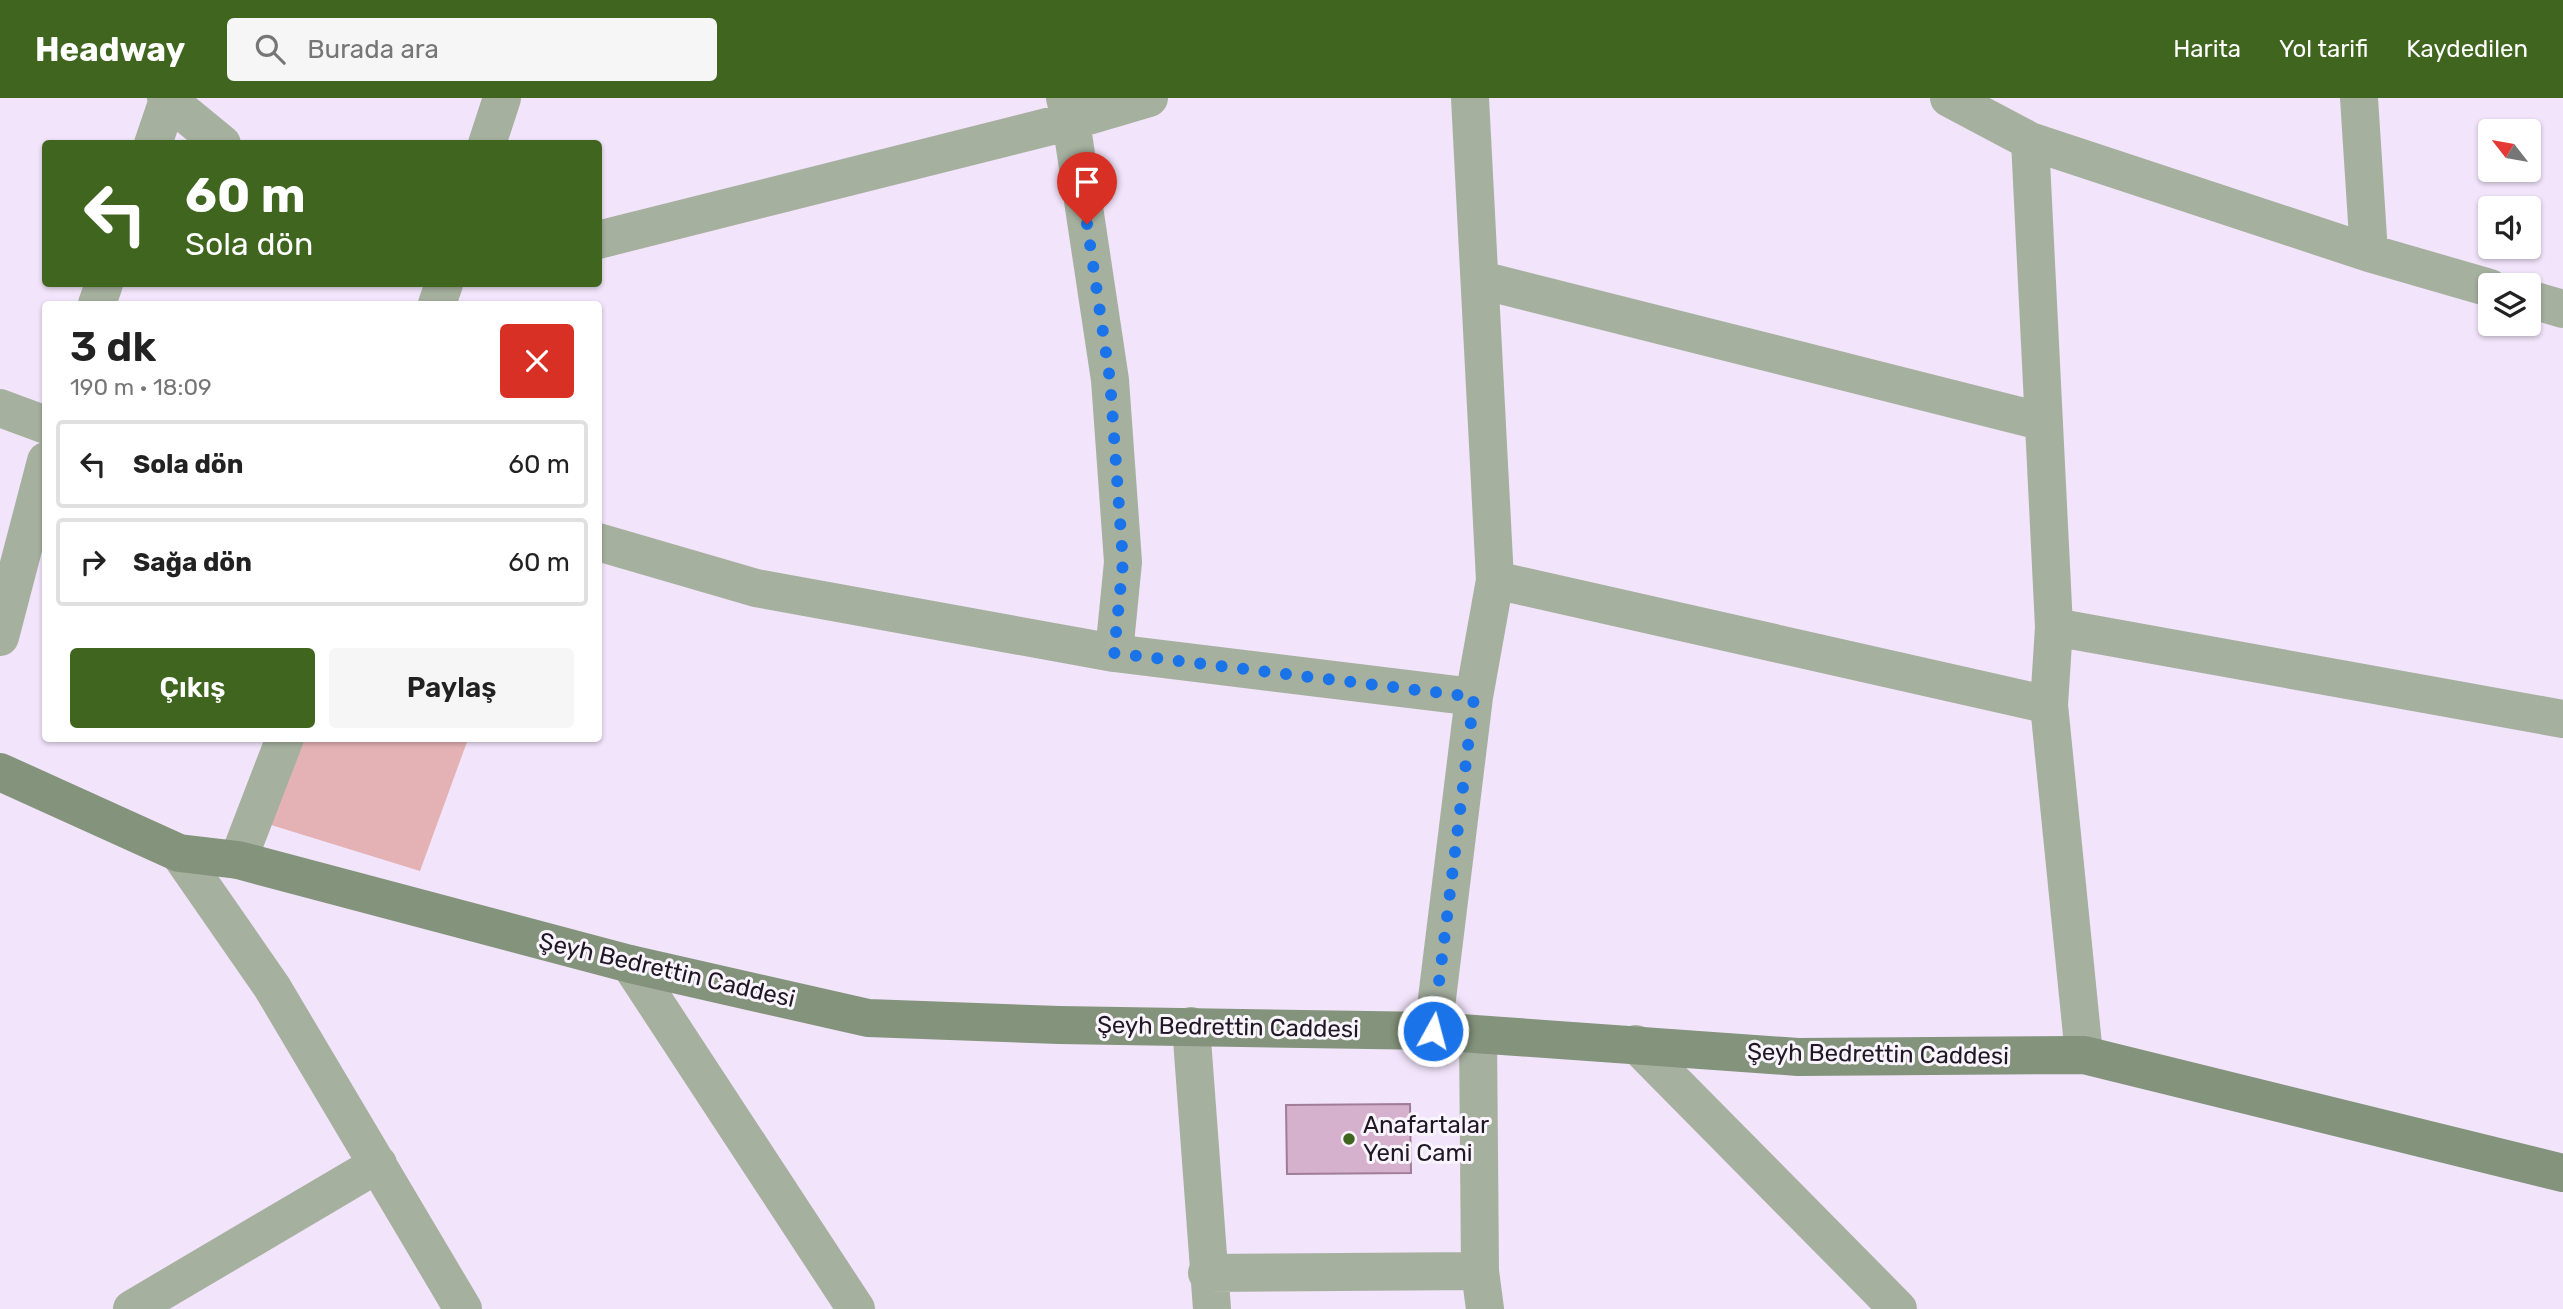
<!DOCTYPE html>
<html lang="tr">
<head>
<meta charset="utf-8">
<style>
	:root { --surface:#fff; --page:#f6f6f6; --text:#222; --muted:#767676; --line:#e0e0e0; --accent:#3f651f }
	body { margin:0; font-family:Rubik,sans-serif; background:var(--page); color:var(--text); height:100vh; display:flex; flex-direction:column; font-size:26px; white-space:nowrap }
	* { box-sizing:border-box; margin:0 }
	p { font-size:23px; color:var(--muted) }
	.icon { flex:none; width:38px; height:38px; fill:none; stroke:currentColor; stroke-width:2; stroke-linecap:round; stroke-linejoin:round }
	.map { position:relative; flex:1; overflow:hidden }
	.side { position:absolute; left:42px; top:203px; width:560px; height:441px; display:flex; flex-direction:column; background:var(--surface); border-radius:7px; box-shadow:0 2px 5px #0004 }
	.side>* { flex:none }
	.guide { position:absolute; left:42px; top:42px; width:560px; height:147px; border-radius:7px; box-shadow:0 2px 5px #0004; background:#3f651f; color:#fff; overflow:hidden }
	.needle { width:46px; rotate:301deg }
	.tools { position:absolute; left:2478px; top:21px; display:grid; gap:14px }
	.tools a { display:grid; place-items:center; width:63px; height:63px; border-radius:7px; background:var(--surface); box-shadow:0 2px 5px #0004; font-size:35px }
	.pin { position:absolute; display:grid; place-items:center; width:60px; height:60px; color:#fff; margin:-72px -30px; border-radius:50% 50% 50% 0; rotate:-45deg; box-shadow:0 0 7px #0007 }
	.pin .icon { rotate:45deg }
	.me { position:absolute; width:77px; margin:-38px; rotate:7deg; stroke-linejoin:round; filter:drop-shadow(0 0 5px #0008) }
	.turn { display:flex; align-items:center; gap:24px; height:147px; padding:0 28px; font-size:32px }
	.turn .icon { width:91px; height:91px; stroke-width:2.5 }
	.turn b { display:block; font-size:49px; line-height:60px }
	.round { display:grid; place-items:center; flex:none; width:74px; height:74px; border-radius:7px; background:var(--page) }
	.head { display:flex; align-items:center; justify-content:space-between; height:119px; padding:0 28px }
	h1 { font-size:42px; font-weight:600; line-height:52px }
	.cta { display:flex; gap:14px; margin-top:auto; padding:14px 28px }
	.cta a { flex:1; height:80px; border-radius:7px; background:var(--accent); color:#fff; font-size:28px; font-weight:600; line-height:80px; text-align:center }
	.cta a+a { background:var(--page); color:var(--text) }
	ul { padding:0; list-style:none }
	li { display:flex; align-items:center; gap:21px; height:88px; margin:0 14px 10px; padding:0 14px; border:4px solid var(--line); border-radius:7px }
	li div { flex:1 }
	li b { display:block; font-size:26px }
	li em { font-style:normal }
	header { display:flex; align-items:center; gap:42px; box-sizing:border-box; height:98px; padding:0 35px; background:var(--accent); color:#fff }
	header strong { font-size:33px }
	nav { display:flex; gap:38px; margin-inline-start:auto; font-size:24px }
	.search { width:490px; height:63px; background:var(--page); display:flex; align-items:center; gap:18px; box-sizing:border-box; padding:0 24px; border-radius:7px; color:var(--muted); font-size:26px }
	.map>svg:first-child { display:block }
	.green { fill:#e4b2b5 }
	.building { fill:#d6b1ce; stroke:#9f7c98; stroke-width:2 }
	.lines { fill:none; stroke-linecap:round; stroke-linejoin:round }
	.minor { stroke:#a6b09f; stroke-width:38 }
	.secondary { stroke:#84937b; stroke-width:38 }
	.route { stroke:#1a73e8; stroke-width:12; stroke-dasharray:0 21.6 }
	.poi-dot { fill:#3f651f; stroke:#faf5fd; stroke-width:2.5 }
	.labels { text-anchor:middle; dominant-baseline:central; stroke-width:6; stroke-linejoin:round; paint-order:stroke }
	.street-label { font-size:24px; fill:#211826; stroke:#faf5fd }
	.poi-label { font-size:24px; fill:#211826; stroke:#faf5fd; text-anchor:start }
</style>
</head>
<body>
<header>
<strong>Headway</strong>
<div class="search"><svg class="icon" aria-label="search" viewBox="0 0 24 24"><circle cx="10" cy="10" r="6"/><path d="M15 15l6 6"/></svg>Burada ara</div>
<nav><a>Harita</a><a>Yol tarifi</a><a>Kaydedilen</a></nav>
</header>
<div class="map">
<svg width="2563" height="1211" viewBox="0 0 2563 1211">
	<rect width="100%" height="100%" fill="#f2e4fb"/>
	<path class="green" d="M 284,641 L 468,641 L 420,773 L 255,722 Z"/>
	<path class="building" d="M 1410,1006 L 1411,1075 L 1287,1076 L 1286,1007 Z"/>
	<g class="lines">
		<path class="minor" d="M 166,0 L 222,46
			M 1065,0 L 1071,23 L 1110,282 L 1123,464 L 1114,555
			M 1949,0 L 2030,43 L 2369,155 L 2490,190
			M 2359,0 L 2369,155
			M 2030,43 L 2054,529 L 2049,607 L 2084,957
			M 153,46 L 168,2
			M 487,46 L 502,0
			M 598,142 L 1071,23 L 1149,0
			M 1481,182 L 2044,324
			M 2529,201 L 2563,211
			M 97,206 L 104,186
			M 437,206 L 444,186
			M 0,310 L 46,327
			M 598,444 L 756,490 L 1114,555 L 1474,599
			M 1495,482 L 2049,607
			M 2054,529 L 2563,621
			M 0,539 L 46,363
			M 179,755 L 272,889 L 463,1211
			M 238,762 L 285,640
			M 630,866 L 856,1211
			M 1191,928 L 1212,1211
			M 1433,933 L 1474,599 L 1495,482 L 1470,0
			M 1478,937 L 1480,1173 L 1485,1211
			M 1636,946 L 1898,1211
			M 1207,1175 L 1480,1173
			M 132,1211 L 378,1066"/>
		<path class="secondary" d="M 0,674 L 179,755 L 238,762 L 630,866 L 868,920 L 1059,927 L 1433,933 L 1798,959 L 2084,957 L 2563,1075"/>
	</g>
	<g class="lines">
		<path class="route" d="M 1087,126 L 1110,282 L 1123,464 L 1114,555 L 1474,599 L 1433,933"/>
	</g>
	<circle class="poi-dot" cx="1349" cy="1041" r="7"/>
	<g class="labels">
		<g class="street-label">
			<text transform="translate(667 872) rotate(13)">Şeyh Bedrettin Caddesi</text>
			<text transform="translate(1228 929) rotate(1)">Şeyh Bedrettin Caddesi</text>
			<text transform="translate(1878 956) rotate(1)">Şeyh Bedrettin Caddesi</text>
		</g>
		<g class="poi-label">
			<text x="1363" y="1027">Anafartalar<tspan x="1363" dy="28">Yeni Cami</tspan></text>
		</g>
	</g>
</svg>
<div class="tools">
<a><svg class="needle" viewBox="-14 -14 28 28"><path d="M0-13l5 13h-10z" fill="#e53935"/><path d="M0 13l5-13h-10z" fill="#767676"/></svg></a>
<a><svg class="icon" aria-label="sound" viewBox="0 0 24 24"><path d="M4 9h4l5-4v14l-5-4H4zM17 9q2 3 0 6"/></svg></a>
<a><svg class="icon" aria-label="layers" viewBox="0 0 24 24"><path d="M12 4l9 5-9 5-9-5zM3 14l9 5 9-5"/></svg></a>
</div>
<div class="pin" style="left:1087px;top:126px;background:#d93025"><svg class="icon" aria-label="arrive" viewBox="0 0 24 24"><path d="M6 21V4h12l-3 4 3 4H6"/></svg></div>
<svg class="me" style="left:1433px;top:933px" viewBox="-20 -20 40 40"><circle r="17" fill="#1a73e8" stroke="#fff" stroke-width="3"/><path d="M0-11L8 9 0 5-8 9z" fill="#fff"/></svg>
<div class="guide">
<div class="turn"><svg class="icon" aria-label="left" viewBox="0 0 24 24"><path d="M17 20v-9H6M10 6l-5 5 5 5"/></svg><div><b>60 m</b>Sola dön</div></div>
</div>
<section class="side">
<div class="head"><div><h1>3 dk</h1><p>190 m · 18:09</p></div><a class="round" style="background:#d93025;color:#fff"><svg class="icon" aria-label="close" viewBox="0 0 24 24"><path d="M6 6l12 12M18 6L6 18"/></svg></a></div>
<ul>
<li><svg class="icon" aria-label="left" viewBox="0 0 24 24"><path d="M17 20v-9H6M10 6l-5 5 5 5"/></svg><div><b>Sola dön</b></div><em>60 m</em></li>
<li><svg class="icon" aria-label="right" viewBox="0 0 24 24"><path d="M7 20v-9h11M14 6l5 5-5 5"/></svg><div><b>Sağa dön</b></div><em>60 m</em></li>
</ul>
<div class="cta"><a>Çıkış</a><a>Paylaş</a></div>
</section>
</div>
</body>
</html>
